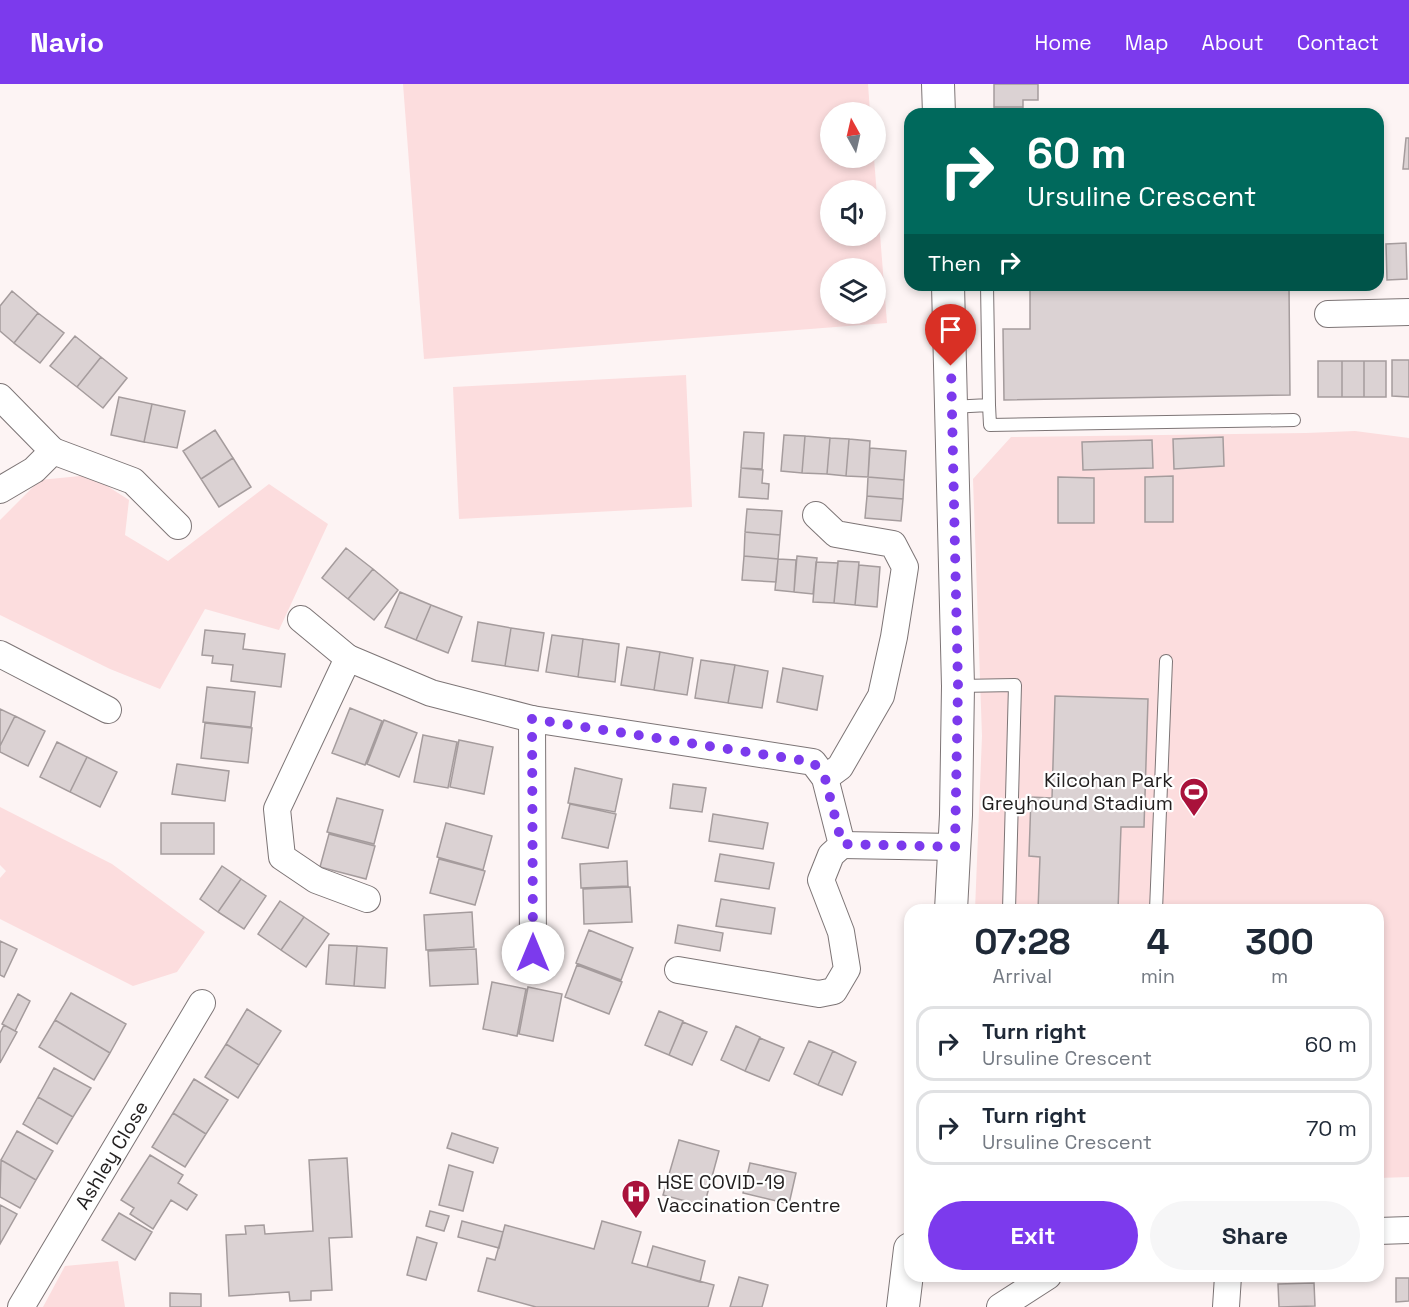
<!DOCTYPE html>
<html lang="en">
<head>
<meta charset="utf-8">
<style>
	:root { --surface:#fff; --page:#f6f6f7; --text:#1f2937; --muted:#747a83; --line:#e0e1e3; --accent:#7c3aed }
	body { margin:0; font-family:"Space Grotesk",sans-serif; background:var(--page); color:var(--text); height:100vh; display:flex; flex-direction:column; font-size:22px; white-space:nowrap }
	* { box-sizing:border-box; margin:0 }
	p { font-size:20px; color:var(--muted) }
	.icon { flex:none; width:33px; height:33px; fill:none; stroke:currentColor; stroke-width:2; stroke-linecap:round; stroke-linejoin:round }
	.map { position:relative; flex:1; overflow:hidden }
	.details { position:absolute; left:904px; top:820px; width:480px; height:378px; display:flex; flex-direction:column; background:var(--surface); border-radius:18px; box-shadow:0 3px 9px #0003 }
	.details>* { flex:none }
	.hud { position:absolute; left:904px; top:24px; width:480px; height:183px; border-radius:18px; box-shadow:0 3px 9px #0003; background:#00695c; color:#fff; overflow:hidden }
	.needle { width:39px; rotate:352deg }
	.tools { position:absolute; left:820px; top:18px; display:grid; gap:12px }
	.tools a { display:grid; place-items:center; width:66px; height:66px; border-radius:50%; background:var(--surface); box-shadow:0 3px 9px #0003; font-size:30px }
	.pin { position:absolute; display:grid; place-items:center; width:51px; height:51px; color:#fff; margin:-62px -26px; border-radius:50% 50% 50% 0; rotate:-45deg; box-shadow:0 0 6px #0007 }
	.pin .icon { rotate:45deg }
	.me { position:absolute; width:66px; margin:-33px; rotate:0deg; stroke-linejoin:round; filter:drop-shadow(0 0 4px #0008) }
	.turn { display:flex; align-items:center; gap:21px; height:126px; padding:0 24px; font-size:27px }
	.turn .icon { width:78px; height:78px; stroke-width:2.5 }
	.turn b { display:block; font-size:42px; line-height:51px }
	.then { display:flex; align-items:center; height:57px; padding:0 24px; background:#0003; gap:12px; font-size:22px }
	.eta { display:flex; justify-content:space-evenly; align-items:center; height:102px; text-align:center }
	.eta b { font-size:36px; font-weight:700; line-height:42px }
	.primary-button { display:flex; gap:12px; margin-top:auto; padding:12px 24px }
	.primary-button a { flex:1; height:69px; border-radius:36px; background:var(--accent); color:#fff; font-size:24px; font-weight:700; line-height:69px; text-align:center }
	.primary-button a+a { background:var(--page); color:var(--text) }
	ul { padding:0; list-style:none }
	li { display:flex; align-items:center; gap:18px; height:75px; margin:0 12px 9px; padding:0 12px; border:3px solid var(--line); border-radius:18px }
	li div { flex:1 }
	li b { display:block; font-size:22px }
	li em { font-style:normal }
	header { display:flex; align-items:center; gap:36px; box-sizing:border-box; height:84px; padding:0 30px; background:var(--accent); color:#fff }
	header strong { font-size:28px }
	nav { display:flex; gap:33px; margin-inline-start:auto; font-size:21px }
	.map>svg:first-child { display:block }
	.green { fill:#fcddde; fill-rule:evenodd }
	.building { fill:#dbd2d3; stroke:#a59c9d; stroke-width:1.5 }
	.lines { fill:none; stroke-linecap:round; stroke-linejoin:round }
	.service-casing { stroke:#7d7576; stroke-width:14 }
	.minor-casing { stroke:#7d7576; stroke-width:28 }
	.tertiary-casing { stroke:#7d7576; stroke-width:34 }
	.service { stroke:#fff; stroke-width:12 }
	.minor { stroke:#fff; stroke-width:26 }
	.tertiary { stroke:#fff; stroke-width:32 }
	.route { stroke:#7c3aed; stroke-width:10; stroke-dasharray:0 18 }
	.labels { text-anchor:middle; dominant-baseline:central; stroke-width:4.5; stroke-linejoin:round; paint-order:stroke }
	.poi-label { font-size:20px; fill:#221f1f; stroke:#fff; text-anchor:end }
	.street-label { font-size:20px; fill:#221f1f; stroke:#fff }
</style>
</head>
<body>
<header>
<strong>Navio</strong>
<nav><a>Home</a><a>Map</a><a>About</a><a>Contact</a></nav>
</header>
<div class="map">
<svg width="1409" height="1223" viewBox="0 0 1409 1223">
	<rect width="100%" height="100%" fill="#fdf4f4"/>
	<path class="green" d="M 403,0 L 868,0 L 870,28 L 831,28 L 831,74 L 874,74 L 887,239 L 424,275 ZM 831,106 L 876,106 L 876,152 L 831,152 ZM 876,184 L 876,230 L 831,230 L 831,184 Z
		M 686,291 L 692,423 L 459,435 L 453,303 Z
		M 1355,347 L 1409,354 L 1409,1093 L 1379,1094 L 1378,826 L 975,826 L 982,652 L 973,395 L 1011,353 L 1306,349 Z
		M 90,391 L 129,416 L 125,451 L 168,477 L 269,400 L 328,440 L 279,546 L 205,525 L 160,605 L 110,585 L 0,531 L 0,436 L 40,396 Z
		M 0,723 L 112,780 L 205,848 L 177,888 L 133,902 L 0,835 L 0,794 L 6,787 L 0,781 Z
		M 118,1177 L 125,1223 L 43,1223 L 65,1182 Z"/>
	<path class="building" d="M 994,0 L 1038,0 L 1038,16 L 1023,16 L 1023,23 L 994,23 Z
		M 994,23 L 1023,23 L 1023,30 L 995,30 Z
		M 1406,54 L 1409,54 L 1409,85 L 1403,85 Z
		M 1406,159 L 1407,195 L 1387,196 L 1386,160 Z
		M 1030,201 L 1289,201 L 1290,311 L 1004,316 L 1003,245 L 1030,245 Z
		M 12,207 L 38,229 L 14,259 L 0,247 L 0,222 Z
		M 38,229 L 64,249 L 40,279 L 14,259 Z
		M 75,252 L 101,273 L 77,303 L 50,282 Z
		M 101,273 L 127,294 L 103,324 L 77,303 Z
		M 1392,276 L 1409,276 L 1409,313 L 1392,312 Z
		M 1318,277 L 1342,277 L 1342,313 L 1318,313 Z
		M 1342,277 L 1364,277 L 1364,313 L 1342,313 Z
		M 1364,277 L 1386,277 L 1386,313 L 1364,313 Z
		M 119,313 L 152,320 L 144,358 L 111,351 Z
		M 152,320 L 185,327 L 177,364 L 144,358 Z
		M 215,346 L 233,374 L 201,395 L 183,367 Z
		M 744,348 L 764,349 L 762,385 L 741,384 Z
		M 784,351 L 805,352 L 802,389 L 781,387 Z
		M 805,352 L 830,354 L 827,390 L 802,389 Z
		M 1223,353 L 1224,382 L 1174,385 L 1173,355 Z
		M 830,354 L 849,355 L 846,392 L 827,390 Z
		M 849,355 L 870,357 L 868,393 L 846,392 Z
		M 1152,356 L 1153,384 L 1083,386 L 1082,358 Z
		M 870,364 L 906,367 L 904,396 L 868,393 Z
		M 233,374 L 251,403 L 219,423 L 201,395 Z
		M 741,384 L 763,386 L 762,399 L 769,400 L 768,415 L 739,413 Z
		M 1173,392 L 1173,438 L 1145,438 L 1145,393 Z
		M 868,393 L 904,396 L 903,415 L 867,412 Z
		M 1058,393 L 1094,394 L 1094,439 L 1058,439 Z
		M 867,412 L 903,415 L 901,437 L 865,434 Z
		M 747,425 L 782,427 L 780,451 L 745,448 Z
		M 745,448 L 780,451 L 778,475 L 744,472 Z
		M 346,464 L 373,485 L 348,515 L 322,494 Z
		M 744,472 L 778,475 L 776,498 L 742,496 Z
		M 797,472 L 817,474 L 813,510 L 794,508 Z
		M 778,475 L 796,476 L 794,508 L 775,506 Z
		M 838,477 L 859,478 L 855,521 L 834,519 Z
		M 816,478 L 838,479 L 834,519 L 813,518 Z
		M 859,481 L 880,483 L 877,523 L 855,521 Z
		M 373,485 L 398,506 L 374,536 L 348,515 Z
		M 400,508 L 431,521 L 416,556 L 385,543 Z
		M 431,521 L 462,533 L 448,569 L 416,556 Z
		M 478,538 L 511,544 L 505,582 L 472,577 Z
		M 511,544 L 544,549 L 538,587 L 505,582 Z
		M 205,546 L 245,550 L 243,565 L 285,570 L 281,603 L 231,597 L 233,581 L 212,579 L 213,572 L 202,571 Z
		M 552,551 L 583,555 L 578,593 L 546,588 Z
		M 583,555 L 619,560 L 615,598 L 578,593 Z
		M 627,563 L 660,568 L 654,606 L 621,601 Z
		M 660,568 L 693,574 L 687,611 L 654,606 Z
		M 701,576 L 735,581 L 728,619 L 695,614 Z
		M 735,581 L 768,587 L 762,624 L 728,619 Z
		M 783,584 L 823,592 L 817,626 L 777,618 Z
		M 207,603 L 255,608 L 251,643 L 203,638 Z
		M 1055,612 L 1148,615 L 1144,743 L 1121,743 L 1118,826 L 1087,826 L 1087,821 L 1069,821 L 1069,826 L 1038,826 L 1040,773 L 1029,772 L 1031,713 L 1052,714 Z
		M 350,624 L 382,637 L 365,681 L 332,669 Z
		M 0,625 L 15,632 L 0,662 Z
		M 15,632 L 45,647 L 28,682 L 0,668 L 0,662 Z
		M 384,636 L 417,649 L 399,693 L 367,680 Z
		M 205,639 L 252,644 L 248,679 L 201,674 Z
		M 423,651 L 457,658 L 448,704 L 414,698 Z
		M 459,656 L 493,663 L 484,710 L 450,703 Z
		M 57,658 L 87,673 L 70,708 L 40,693 Z
		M 87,673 L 117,688 L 100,723 L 70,708 Z
		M 177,680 L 229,687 L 225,717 L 172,710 Z
		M 575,684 L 622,695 L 615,728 L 568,719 Z
		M 673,700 L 706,704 L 702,728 L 670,724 Z
		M 337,714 L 383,726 L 374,760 L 327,748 Z
		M 570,720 L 616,730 L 608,764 L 562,754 Z
		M 713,730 L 768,739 L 763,765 L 709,757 Z
		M 161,739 L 214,739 L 214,770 L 161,770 Z
		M 446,739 L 492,752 L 483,786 L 437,773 Z
		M 329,750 L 375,762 L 366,795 L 320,783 Z
		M 720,770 L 774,779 L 769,805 L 715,797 Z
		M 439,775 L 485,787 L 475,821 L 430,809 Z
		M 627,777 L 628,802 L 581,804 L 580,780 Z
		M 222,782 L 241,795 L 218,828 L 200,815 Z
		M 241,795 L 266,812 L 244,845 L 218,828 Z
		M 630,803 L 632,838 L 584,840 L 583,805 Z
		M 721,815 L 775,824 L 771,850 L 716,842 Z
		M 280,817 L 304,833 L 281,866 L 258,850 Z
		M 472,828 L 474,863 L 426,866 L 424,831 Z
		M 304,833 L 329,850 L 306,883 L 281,866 Z
		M 678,841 L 723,849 L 720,867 L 675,859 Z
		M 589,846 L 633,864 L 621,896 L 576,879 Z
		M 0,857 L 17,865 L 4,893 L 0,891 Z
		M 329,861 L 357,862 L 354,902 L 326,900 Z
		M 357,862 L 387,864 L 385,904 L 354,902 Z
		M 476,865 L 478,900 L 430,902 L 428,867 Z
		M 577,881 L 622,898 L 609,930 L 565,913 Z
		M 492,898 L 526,905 L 517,952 L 483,945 Z
		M 528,903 L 562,910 L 553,957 L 519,950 Z
		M 71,909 L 126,940 L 110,969 L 55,936 Z
		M 18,910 L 30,917 L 15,947 L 2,940 Z
		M 247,925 L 281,947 L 259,981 L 226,960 Z
		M 659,927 L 683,937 L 669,971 L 645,961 Z
		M 55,936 L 110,969 L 94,996 L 39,963 Z
		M 683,938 L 707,948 L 692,981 L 669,971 Z
		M 4,941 L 17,948 L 0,979 L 0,949 Z
		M 736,942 L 760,953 L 745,987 L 721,976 Z
		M 760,954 L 784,964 L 769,997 L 745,987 Z
		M 809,957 L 833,967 L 818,1001 L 794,990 Z
		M 226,960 L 259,981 L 238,1014 L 205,993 Z
		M 833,967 L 856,978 L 842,1011 L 818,1001 Z
		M 54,984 L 91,1004 L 73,1033 L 38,1013 Z
		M 194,995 L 228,1016 L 206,1050 L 173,1029 Z
		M 38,1013 L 73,1033 L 57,1060 L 23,1040 Z
		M 173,1029 L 206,1050 L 185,1083 L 152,1063 Z
		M 17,1047 L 53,1067 L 36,1096 L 1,1076 Z
		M 452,1049 L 498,1064 L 493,1079 L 447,1064 Z
		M 679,1056 L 719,1067 L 704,1122 L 663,1111 Z
		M 150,1071 L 183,1091 L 178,1099 L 197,1111 L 187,1126 L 171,1116 L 153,1145 L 130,1130 L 134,1124 L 121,1116 Z
		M 347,1074 L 352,1153 L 329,1154 L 332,1206 L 311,1207 L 311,1216 L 290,1217 L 289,1208 L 229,1212 L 226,1151 L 246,1150 L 245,1142 L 264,1141 L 265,1150 L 313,1147 L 309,1076 Z
		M 1,1076 L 36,1096 L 20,1124 L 0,1113 Z
		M 750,1079 L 796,1089 L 789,1120 L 743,1109 Z
		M 449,1081 L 473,1088 L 463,1127 L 439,1121 Z
		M 0,1121 L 17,1130 L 0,1160 Z
		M 430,1127 L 449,1132 L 444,1147 L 426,1142 Z
		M 119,1129 L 152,1148 L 135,1176 L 102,1156 Z
		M 462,1137 L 503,1148 L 499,1164 L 458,1153 Z
		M 602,1137 L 641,1148 L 632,1179 L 714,1201 L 708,1223 L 536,1223 L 478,1207 L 487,1174 L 495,1176 L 505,1141 L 594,1165 Z
		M 417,1153 L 437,1159 L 426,1196 L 407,1191 Z
		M 653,1162 L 705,1177 L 700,1198 L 647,1183 Z
		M 739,1193 L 768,1201 L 762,1223 L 730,1223 Z
		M 1396,1194 L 1409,1194 L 1409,1217 L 1396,1218 Z
		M 1314,1199 L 1315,1222 L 1279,1223 L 1278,1200 Z
		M 170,1209 L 201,1210 L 201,1223 L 170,1223 Z"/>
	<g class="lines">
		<g class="service-casing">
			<path id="service" d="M 987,201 L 989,321
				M 951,323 L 989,321 L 990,341 L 1294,336
				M 959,602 L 1015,601 L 1009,826
				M 1156,826 L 1166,577"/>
		</g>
		<g class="minor-casing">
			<g id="minor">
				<path d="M 1328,230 L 1409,228"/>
				<path d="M 0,313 L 53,367 L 34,386 L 0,406"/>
				<path d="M 53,367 L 133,397 L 178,442"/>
				<path d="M 816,431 L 836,450 L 893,460 L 905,483 L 894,553 L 881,612 L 840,683 L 825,694"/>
				<path d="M 301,535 L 348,574"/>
				<path d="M 0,570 L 108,626"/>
				<path d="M 532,635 L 533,869"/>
				<path d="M 842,761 L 955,763"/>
				<path d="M 367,815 L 316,796 L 282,773 L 277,725 L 348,574 L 431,609 L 532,635 L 813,678 L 825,694 L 842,761 L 831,771 L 821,796 L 841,848 L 847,885 L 834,907 L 819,910 L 678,886"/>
				<path d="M 1378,1147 L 1409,1146"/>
				<path id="s1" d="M 21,1223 L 202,919"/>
				<path d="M 1000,1223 L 1048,1192"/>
				<path d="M 1226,1223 L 1228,1192"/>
			</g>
		</g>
		<g class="tertiary-casing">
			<path id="tertiary" d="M 938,0 L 939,30
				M 948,201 L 958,602 L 956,731 L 951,826
				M 903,1223 L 910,1165"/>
		</g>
		<use href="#service" class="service"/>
		<use href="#minor" class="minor"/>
		<use href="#tertiary" class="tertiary"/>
	</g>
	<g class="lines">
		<path class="route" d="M 533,869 L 532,635 L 813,678 L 825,694 L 842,760 L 955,763 L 958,602 L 951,282"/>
	</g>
	<defs>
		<g id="stadium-pin" transform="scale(1.5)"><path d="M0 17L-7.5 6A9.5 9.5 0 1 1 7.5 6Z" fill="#a9123b" stroke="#fff"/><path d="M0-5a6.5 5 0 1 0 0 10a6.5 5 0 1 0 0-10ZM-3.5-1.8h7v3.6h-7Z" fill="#fff"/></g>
		<g id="hospital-pin" transform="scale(1.5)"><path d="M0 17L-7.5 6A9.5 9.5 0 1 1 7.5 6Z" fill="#a9123b" stroke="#fff"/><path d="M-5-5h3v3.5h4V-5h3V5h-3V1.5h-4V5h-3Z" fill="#fff"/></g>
	</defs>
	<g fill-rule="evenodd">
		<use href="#stadium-pin" x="1194" y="708"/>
		<use href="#hospital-pin" x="636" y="1110"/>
	</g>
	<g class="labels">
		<g class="poi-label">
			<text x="1173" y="696">Kilcohan Park<tspan x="1173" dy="23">Greyhound Stadium</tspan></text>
			<text x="657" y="1098" text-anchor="start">HSE COVID-19<tspan x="657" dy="23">Vaccination Centre</tspan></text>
		</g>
		<g class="street-label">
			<text stroke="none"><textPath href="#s1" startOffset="177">Ashley Close</textPath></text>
		</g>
	</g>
</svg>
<div class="tools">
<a><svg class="needle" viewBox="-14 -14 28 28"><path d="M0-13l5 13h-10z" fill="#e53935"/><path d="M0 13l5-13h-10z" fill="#747a83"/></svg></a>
<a><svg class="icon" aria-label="sound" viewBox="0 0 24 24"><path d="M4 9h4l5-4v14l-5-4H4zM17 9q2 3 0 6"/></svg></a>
<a><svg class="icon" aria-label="layers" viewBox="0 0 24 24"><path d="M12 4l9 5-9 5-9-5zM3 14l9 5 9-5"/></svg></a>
</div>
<div class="pin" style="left:951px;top:282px;background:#d93025"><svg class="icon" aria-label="arrive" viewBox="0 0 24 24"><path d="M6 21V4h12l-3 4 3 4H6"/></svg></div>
<svg class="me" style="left:533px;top:869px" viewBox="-20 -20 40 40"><circle r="19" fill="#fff"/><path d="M0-13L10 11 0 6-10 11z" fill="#7c3aed"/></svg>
<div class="hud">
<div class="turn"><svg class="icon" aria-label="right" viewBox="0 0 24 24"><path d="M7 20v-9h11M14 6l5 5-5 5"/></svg><div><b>60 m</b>Ursuline Crescent</div></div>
<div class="then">Then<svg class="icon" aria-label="right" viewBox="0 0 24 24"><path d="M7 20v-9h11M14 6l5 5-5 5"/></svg></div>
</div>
<section class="details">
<div class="eta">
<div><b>07:28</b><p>Arrival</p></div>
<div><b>4</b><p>min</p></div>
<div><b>300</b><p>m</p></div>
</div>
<ul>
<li><svg class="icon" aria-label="right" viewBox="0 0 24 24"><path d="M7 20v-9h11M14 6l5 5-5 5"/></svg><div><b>Turn right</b><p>Ursuline Crescent</p></div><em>60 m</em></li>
<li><svg class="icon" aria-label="right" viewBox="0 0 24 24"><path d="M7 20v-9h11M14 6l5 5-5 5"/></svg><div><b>Turn right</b><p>Ursuline Crescent</p></div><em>70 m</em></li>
</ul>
<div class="primary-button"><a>Exit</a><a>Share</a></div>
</section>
</div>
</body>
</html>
